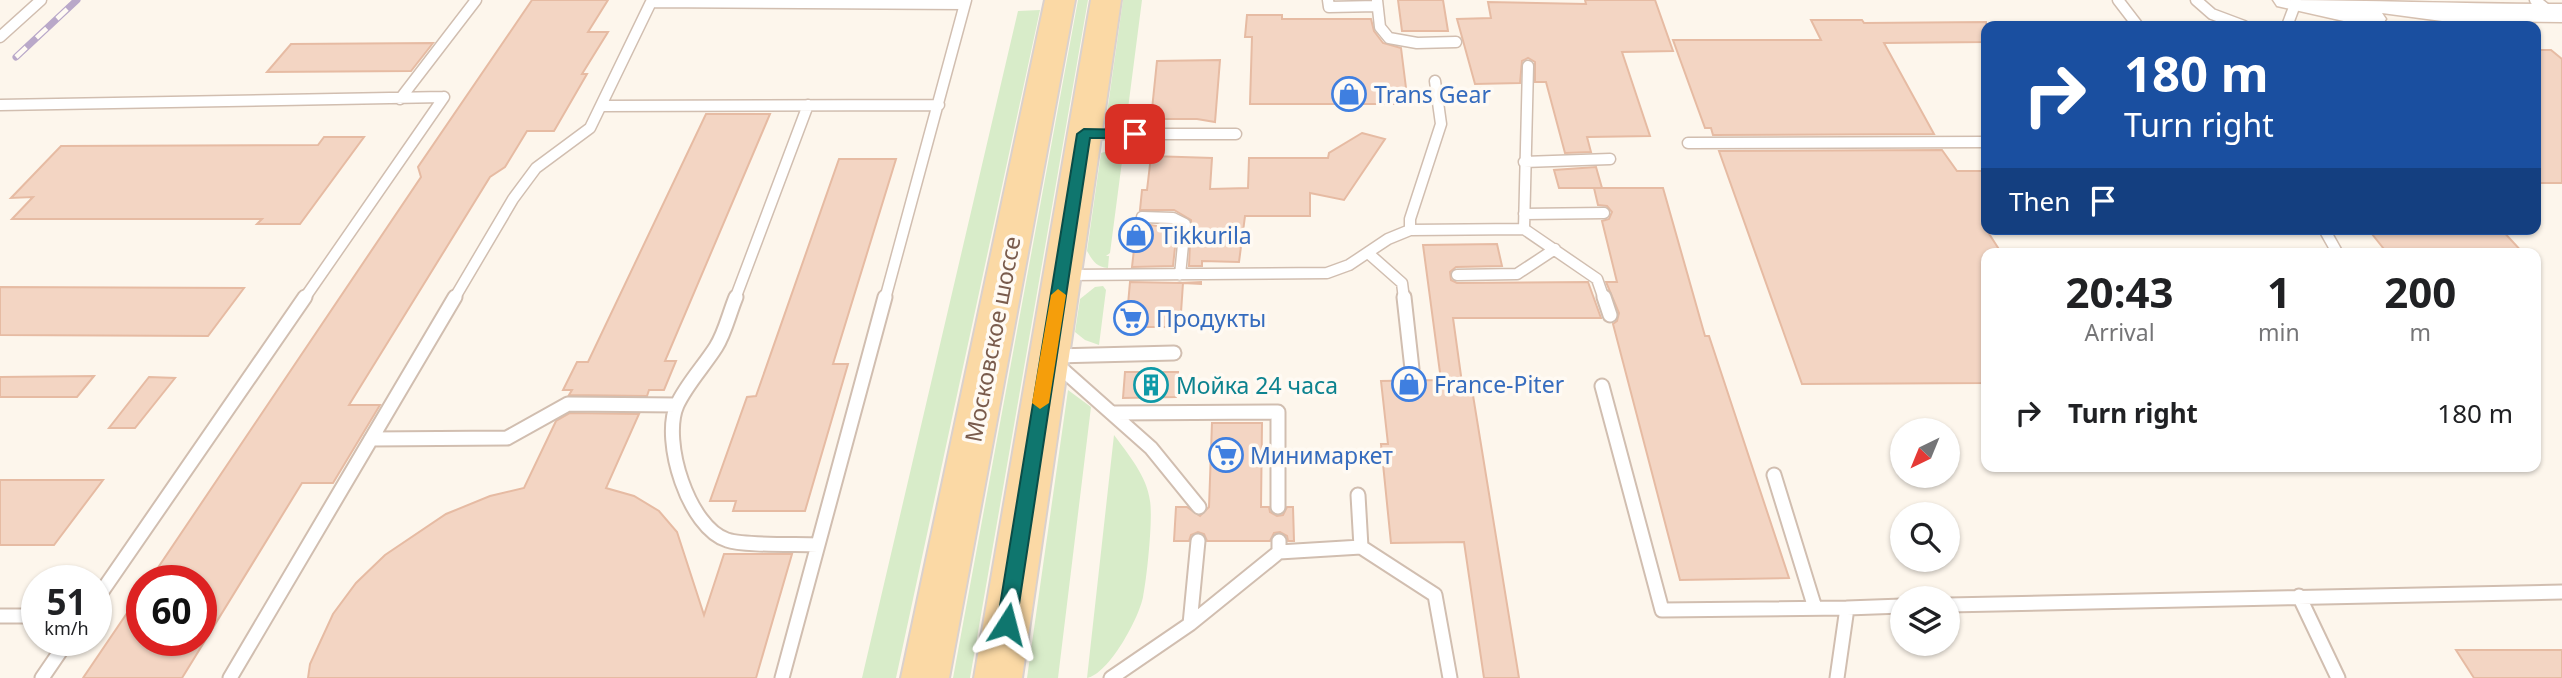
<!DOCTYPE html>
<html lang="en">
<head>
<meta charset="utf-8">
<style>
	:root { --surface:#fff; --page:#f6f6f6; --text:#202124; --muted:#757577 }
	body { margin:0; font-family:"Noto Sans",sans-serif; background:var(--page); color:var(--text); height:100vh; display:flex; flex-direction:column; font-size:26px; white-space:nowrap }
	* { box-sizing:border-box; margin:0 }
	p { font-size:23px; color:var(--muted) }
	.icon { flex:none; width:38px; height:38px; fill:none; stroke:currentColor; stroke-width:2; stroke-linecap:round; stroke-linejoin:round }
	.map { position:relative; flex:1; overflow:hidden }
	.drawer { position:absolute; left:1981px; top:248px; width:560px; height:224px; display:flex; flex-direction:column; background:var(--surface); border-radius:14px; box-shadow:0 2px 5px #0004 }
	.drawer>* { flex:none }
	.guide { position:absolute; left:1981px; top:21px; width:560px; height:214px; border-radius:14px; box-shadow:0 2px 5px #0004; background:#1a4fa0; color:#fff; overflow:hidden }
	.needle { width:46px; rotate:223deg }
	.fabs { position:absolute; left:1890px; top:418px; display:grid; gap:14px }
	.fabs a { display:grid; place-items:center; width:70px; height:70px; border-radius:50%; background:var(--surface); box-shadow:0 2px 5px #0004; font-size:35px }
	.speed { position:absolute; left:21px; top:565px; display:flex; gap:14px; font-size:35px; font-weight:700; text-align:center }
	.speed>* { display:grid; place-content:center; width:91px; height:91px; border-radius:50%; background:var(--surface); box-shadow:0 2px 5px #0004; line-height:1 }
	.speed small { font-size:18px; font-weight:400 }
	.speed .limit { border:10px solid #d22; background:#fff; color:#111 }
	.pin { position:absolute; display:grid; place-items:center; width:60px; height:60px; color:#fff; margin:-30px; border-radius:14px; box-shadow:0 4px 10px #0006 }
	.me { position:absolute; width:77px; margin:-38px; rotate:9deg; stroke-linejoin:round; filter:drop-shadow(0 0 5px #0008) }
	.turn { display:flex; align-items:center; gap:24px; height:147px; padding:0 28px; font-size:32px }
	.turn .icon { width:91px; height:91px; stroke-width:2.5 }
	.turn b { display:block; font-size:49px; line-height:60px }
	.then { display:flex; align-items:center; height:66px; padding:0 28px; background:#0003; gap:14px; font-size:26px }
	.eta { display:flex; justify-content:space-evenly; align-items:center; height:119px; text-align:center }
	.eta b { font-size:42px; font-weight:700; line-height:49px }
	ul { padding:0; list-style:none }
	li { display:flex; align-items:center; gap:21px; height:91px; padding:0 28px }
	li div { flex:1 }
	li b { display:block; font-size:26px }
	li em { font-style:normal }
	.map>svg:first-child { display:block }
	.green { fill:#d8ecc9 }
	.building { fill:#f3d5c3; stroke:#e6bba3; stroke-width:2 }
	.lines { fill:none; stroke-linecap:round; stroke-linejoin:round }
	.lane-far1-casing { stroke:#d1beb0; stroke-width:13 }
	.lane-casing { stroke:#d1beb0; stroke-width:17 }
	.secondary-casing { stroke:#d6c0b0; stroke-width:3 }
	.primary-casing { stroke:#dad1cd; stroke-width:4 }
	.lane-far1 { stroke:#fff; stroke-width:10 }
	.lane { stroke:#fff; stroke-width:13 }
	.secondary { fill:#fff; fill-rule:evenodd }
	.primary { fill:#fbd9a5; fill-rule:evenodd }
	.rail-casing { stroke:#b9a8c9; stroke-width:7 }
	.rail { stroke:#fffaf3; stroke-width:4.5; stroke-dasharray:14; stroke-linecap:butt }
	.route { fill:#0f766e; stroke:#0a4d48; stroke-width:2 }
	.slow { fill:#f59e0b }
	.labels { text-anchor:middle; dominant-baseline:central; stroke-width:7; stroke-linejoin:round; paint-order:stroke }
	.shop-label { font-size:23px; fill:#366cbe; stroke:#fffaf3; text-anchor:start }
	.street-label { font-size:23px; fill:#7a5c4d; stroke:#fffaf3 }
	.culture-label { font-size:23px; fill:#0d838f; stroke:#fffaf3; text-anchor:start }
</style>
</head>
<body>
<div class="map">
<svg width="2562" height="678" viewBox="0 0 2562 678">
	<rect width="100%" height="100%" fill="#fdf6ec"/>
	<path class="green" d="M 1078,0 L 1088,0 L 970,678 L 953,678 Z
		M 1123,0 L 1142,0 L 1126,124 L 1107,113 Z
		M 1040,10 L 896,678 L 862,678 L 1018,11 Z
		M 1124,146 L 1110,253 L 1106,256 L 1109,256 L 1108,268 C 1096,267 1093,261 1087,251 L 1101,153 Z
		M 1103,286 L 1106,290 L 1099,345 L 1085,340 L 1075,332 L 1080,299 L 1095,287 Z
		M 1068,390 L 1091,407 L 1058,678 L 1027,678 Z
		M 1114,435 C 1128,454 1147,476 1150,501 C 1153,519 1147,577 1143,597 C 1139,618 1109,674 1087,678 Z"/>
	<path class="building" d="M 532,0 L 608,0 L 588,32 L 608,32 L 582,74 L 587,74 L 554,131 L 527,131 L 505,167 L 490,177 L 349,405 L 380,405 L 333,483 L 302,483 L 182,678 L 83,678 L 142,591 L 142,640 L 201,640 L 201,581 L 149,581 L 421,177 L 418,167 Z
		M 1398,0 L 1443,0 L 1448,31 L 1402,31 Z
		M 1585,0 L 1655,0 L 1673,51 L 1622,52 L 1650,136 L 1587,137 L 1591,152 L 1565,153 L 1546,82 L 1535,82 L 1535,62 L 1528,58 L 1522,61 L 1520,83 L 1475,84 L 1457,19 L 1491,18 L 1488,2 L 1586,4 Z
		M 1247,15 L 1282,15 L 1282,19 L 1371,19 L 1374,31 L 1383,43 L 1401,48 L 1408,104 L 1250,104 L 1252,37 L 1245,37 Z
		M 1811,20 L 1862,20 L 1864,23 L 1986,22 L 1986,42 L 1884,43 L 1934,134 L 1713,135 L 1711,128 L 1705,128 L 1673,40 L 1821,40 Z
		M 433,43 L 411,71 L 267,72 L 291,44 Z
		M 2536,50 L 2551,50 L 2562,59 L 2562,183 L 2536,183 Z
		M 1220,60 L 1215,122 L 1197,119 L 1151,119 L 1157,61 Z
		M 706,114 L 770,114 L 665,361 L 676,361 L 664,390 L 649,390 L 647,396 L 569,395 L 572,390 L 563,390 L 577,362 L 588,362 Z
		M 1362,133 L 1385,139 L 1344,200 L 1310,193 L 1310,216 L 1245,216 L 1239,262 L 1202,261 L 1202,266 L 1189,266 L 1191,220 L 1174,210 L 1140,210 L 1142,190 L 1147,190 L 1151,156 L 1212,158 L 1210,189 L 1248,188 L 1249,158 L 1328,158 L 1329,153 Z
		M 324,137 L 364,137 L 300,224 L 257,224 L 262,219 L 12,219 L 33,197 L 11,198 L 61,146 L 318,145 Z
		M 1942,150 L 1957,171 L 1986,171 L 1986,229 L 2002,254 L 1986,254 L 1986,383 L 1802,384 L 1719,151 Z
		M 839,159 L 896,159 L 833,364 L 848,364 L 805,511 L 733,511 L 736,501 L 710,501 L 747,397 L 756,396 Z
		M 1596,167 L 1602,188 L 1559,188 L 1554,170 Z
		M 1594,188 L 1663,188 L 1705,336 L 1709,336 L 1789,578 L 1680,580 L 1613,324 L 1617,321 L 1619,313 L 1606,282 L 1617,282 L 1602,221 L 1609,219 L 1612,212 L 1607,206 L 1598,205 Z
		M 1137,223 L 1177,229 L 1173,266 L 1132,267 Z
		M 2368,229 L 2501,229 L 2524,254 L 2388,254 Z
		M 1497,244 L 1502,266 L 1456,267 L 1450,272 L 1451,280 L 1457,283 L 1588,282 L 1601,318 L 1453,318 L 1462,383 L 1471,383 L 1519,678 L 1484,678 L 1464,542 L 1391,543 L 1381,444 L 1388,444 L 1381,381 L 1441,380 L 1423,245 Z
		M 1130,282 L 1180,283 L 1201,282 L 1201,284 L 1183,283 L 1180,327 L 1126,327 Z
		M 0,287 L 244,288 L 208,336 L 0,335 Z
		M 1125,372 L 1178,372 L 1176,397 L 1123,398 Z
		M 94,376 L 77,397 L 0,397 L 0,377 Z
		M 149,377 L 175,378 L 135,428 L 109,428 Z
		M 570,413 L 639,414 L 606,488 L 634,496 L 659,511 L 677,532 L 704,615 L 724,554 L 792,554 L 756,678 L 308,678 L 310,664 L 333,614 L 356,583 L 385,555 L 446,514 L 490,496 L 524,488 L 556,421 Z
		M 1212,423 L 1262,423 L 1261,507 L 1269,507 L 1270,512 L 1277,516 L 1283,515 L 1287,507 L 1293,507 L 1294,541 L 1288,541 L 1287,536 L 1280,532 L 1274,533 L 1270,541 L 1207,541 L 1204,534 L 1198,532 L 1191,535 L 1189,541 L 1174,541 L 1176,507 L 1187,507 L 1200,516 L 1209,507 Z
		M 0,480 L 103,480 L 54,545 L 0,545 Z
		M 2456,650 L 2562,650 L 2562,678 L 2474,678 Z"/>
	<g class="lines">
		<g class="lane-far1-casing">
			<path id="lane-far1" d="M 1328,0 L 1329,7 L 1377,6
				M 1377,0 L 1380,27 L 1389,38 L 1417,43 L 1456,42
				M 2118,0 L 2138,26
				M 2196,0 L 2212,14 L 2244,26
				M 2535,0 L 2551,13
				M 651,2 L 965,4
				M 2287,26 L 2296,2
				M 0,37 L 41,0
				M 400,99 L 476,0
				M 0,105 L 444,97
				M 601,106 L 939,105
				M 1085,134 L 1236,134
				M 1688,143 L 1986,142
				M 1524,162 L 1610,159
				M 1524,214 L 1604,213
				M 1142,217 L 1173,218 L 1185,224 L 1180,275
				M 1524,229 L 1528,66
				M 2324,229 L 2338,254
				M 1410,230 L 1410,219 L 1441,124 L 1435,81
				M 1368,253 L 1402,283 L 1404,299
				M 1066,275 L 1327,273 L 1349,265 L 1388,239 L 1410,230 L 1524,229 L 1597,279 L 1604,299
				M 1457,275 L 1517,274 L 1555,249
				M 304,299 L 444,97
				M 454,299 L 513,199 L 536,168 L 590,128 L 652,0
				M 735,299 L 808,105
				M 885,299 L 966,0"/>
		</g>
		<g class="lane-casing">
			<path id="lane" d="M 736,297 C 729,314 725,333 716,347 C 704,366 686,385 677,405 C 661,441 689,528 727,540 C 744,546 797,544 818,545
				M 1404,297 L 1412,369
				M 1604,297 L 1610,315
				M 1055,356 L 1174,353
				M 1054,362 L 1151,448 L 1199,507
				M 1602,386 L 1662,610 L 1847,608 L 1837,678
				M 1114,413 L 1278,412 L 1278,507
				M 371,439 L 507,438 L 568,404 L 677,405
				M 1774,475 L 1815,608
				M 1361,547 L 1435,595 L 1450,678
				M 1279,552 L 1361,547 L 1358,495
				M 2299,596 L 2338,678
				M 96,600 L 305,297
				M 1948,605 L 2562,592
				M 1847,608 L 1902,606
				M 0,616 L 37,616
				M 1190,624 L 1279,552 L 1279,541
				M 42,678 L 68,640
				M 230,678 L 455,297
				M 782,678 L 885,297
				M 1111,678 L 1190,624 L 1198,541"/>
		</g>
		<g class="secondary-casing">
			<path id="secondary" d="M 2273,0 C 2366,0 2464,4 2562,4 L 2562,22 L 2442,21 L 2382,13 L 2386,19 L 2382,25 L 2366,26 L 2277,6 Z"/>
		</g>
		<g class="primary-casing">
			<path id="primary" d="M 1045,0 L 1075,0 L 949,678 L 901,678 Z
				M 1091,0 L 1121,0 L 1022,678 L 974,678 Z"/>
		</g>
		<use href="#lane-far1" class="lane-far1"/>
		<use href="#lane" class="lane"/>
		<use href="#secondary" class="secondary"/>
		<use href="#primary" class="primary"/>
		<g class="rail-casing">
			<path id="rail" d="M 16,57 L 77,0"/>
		</g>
		<use href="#rail" class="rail"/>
	</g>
	<path class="route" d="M 1084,129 L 1135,130 L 1142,134 L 1135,138 L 1090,138 L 1016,624 L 1013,630 L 1007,632 L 1000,630 L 997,624 L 1077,134 Z"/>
	<path class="slow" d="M 1058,289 L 1066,295 L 1049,403 L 1040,409 L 1032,403 L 1051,295 Z"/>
	<defs>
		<g id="shop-ring" transform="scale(1.75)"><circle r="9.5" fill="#fffaf3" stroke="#3f7fe0" stroke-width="1.5"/><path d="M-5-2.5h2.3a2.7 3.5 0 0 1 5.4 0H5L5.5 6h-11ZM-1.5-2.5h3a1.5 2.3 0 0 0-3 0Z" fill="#3f7fe0"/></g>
		<g id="supermarket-ring" transform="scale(1.75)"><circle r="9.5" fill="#fffaf3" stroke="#3f7fe0" stroke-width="1.5"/><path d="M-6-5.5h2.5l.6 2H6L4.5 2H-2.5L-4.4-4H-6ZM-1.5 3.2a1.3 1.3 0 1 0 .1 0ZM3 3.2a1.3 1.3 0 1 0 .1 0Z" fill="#3f7fe0"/></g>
		<g id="building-ring" transform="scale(1.75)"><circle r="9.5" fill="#fffaf3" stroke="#0f9aa8" stroke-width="1.5"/><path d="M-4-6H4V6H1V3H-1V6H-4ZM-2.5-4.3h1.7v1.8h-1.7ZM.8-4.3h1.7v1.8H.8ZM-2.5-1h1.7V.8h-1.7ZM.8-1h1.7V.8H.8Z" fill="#0f9aa8"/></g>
	</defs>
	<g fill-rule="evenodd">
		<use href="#shop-ring" x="1349" y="94"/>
		<use href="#shop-ring" x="1136" y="235"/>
		<use href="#supermarket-ring" x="1131" y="318"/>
		<use href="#shop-ring" x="1409" y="384"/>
		<use href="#building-ring" x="1151" y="385"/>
		<use href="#supermarket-ring" x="1226" y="455"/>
	</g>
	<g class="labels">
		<g class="shop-label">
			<text x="1374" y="94">Trans Gear</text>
			<text x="1160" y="235">Tikkurila</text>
			<text x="1156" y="318">Продукты</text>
			<text x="1434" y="384">France-Piter</text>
			<text x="1250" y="455">Минимаркет</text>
		</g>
		<g class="street-label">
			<text transform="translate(992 339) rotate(-79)">Московское шоссе</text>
		</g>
		<g class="culture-label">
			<text x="1176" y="385">Мойка 24 часа</text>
		</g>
	</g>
</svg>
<div class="fabs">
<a><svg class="needle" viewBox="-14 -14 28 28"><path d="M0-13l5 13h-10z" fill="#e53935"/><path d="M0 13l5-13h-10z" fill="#757577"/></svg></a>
<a><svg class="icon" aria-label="search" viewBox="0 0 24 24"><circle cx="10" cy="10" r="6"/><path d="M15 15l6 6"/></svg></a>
<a><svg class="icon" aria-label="layers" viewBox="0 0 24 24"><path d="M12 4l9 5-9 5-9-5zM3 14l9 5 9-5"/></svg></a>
</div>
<div class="speed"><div>51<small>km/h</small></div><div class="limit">60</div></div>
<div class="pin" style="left:1135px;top:134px;background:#d93025"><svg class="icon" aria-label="arrive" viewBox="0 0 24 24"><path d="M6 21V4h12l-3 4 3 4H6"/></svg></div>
<svg class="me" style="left:1007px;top:624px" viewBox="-20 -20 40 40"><path d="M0-17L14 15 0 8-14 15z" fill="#0f766e" stroke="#fff" stroke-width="4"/></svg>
<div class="guide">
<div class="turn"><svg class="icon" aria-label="right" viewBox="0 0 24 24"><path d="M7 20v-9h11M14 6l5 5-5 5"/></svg><div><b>180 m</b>Turn right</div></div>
<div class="then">Then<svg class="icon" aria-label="arrive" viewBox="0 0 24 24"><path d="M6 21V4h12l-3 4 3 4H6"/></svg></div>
</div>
<section class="drawer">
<div class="eta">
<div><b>20:43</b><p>Arrival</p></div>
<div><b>1</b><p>min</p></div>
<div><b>200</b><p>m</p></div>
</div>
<ul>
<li><svg class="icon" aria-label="right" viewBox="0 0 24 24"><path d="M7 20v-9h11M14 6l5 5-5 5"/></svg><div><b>Turn right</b></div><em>180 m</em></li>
</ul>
</section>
</div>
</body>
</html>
